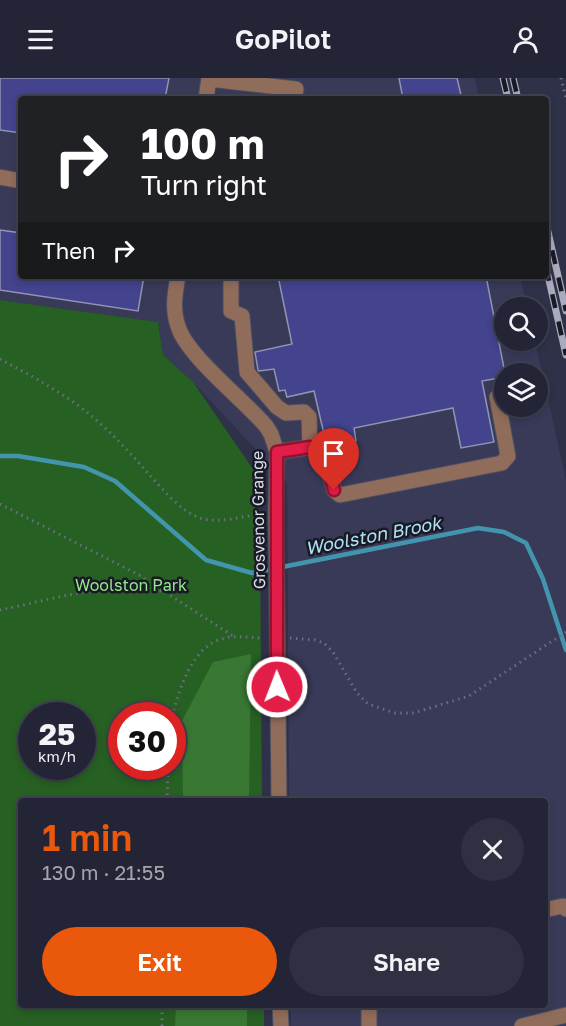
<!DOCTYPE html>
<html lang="en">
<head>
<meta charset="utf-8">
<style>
	:root { --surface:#232536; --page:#2f3142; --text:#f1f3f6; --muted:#a3a5ad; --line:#404251; --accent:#ea580c }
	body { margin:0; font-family:"Golos Text",sans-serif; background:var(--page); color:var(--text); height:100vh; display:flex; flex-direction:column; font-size:22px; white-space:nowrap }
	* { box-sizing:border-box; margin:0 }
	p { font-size:20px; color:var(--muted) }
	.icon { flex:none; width:33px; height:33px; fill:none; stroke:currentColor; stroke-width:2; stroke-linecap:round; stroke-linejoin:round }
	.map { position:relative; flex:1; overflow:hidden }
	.panel { position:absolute; left:18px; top:720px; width:530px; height:210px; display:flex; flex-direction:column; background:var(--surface); border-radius:6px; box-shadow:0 3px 9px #0003,0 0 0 2px var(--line) }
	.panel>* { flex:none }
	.guide { position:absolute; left:18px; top:18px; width:531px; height:183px; border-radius:6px; box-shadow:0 3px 9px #0003,0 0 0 2px var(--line); background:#202124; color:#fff; overflow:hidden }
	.tools { position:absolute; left:494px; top:219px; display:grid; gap:12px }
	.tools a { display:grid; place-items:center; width:54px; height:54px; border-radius:50%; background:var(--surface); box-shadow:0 3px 9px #0003,0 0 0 2px var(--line); font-size:30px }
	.speed { position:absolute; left:18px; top:624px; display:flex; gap:12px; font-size:30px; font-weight:700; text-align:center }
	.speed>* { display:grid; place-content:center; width:78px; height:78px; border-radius:50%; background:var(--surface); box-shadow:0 3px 9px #0003,0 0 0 2px var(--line); line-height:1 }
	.speed small { font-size:15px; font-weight:400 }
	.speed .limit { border:9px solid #d22; background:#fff; color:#111 }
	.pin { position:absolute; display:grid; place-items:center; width:51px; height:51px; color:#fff; margin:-62px -26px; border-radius:50% 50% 50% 0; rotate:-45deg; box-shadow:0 0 6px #0007 }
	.pin .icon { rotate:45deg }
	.me { position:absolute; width:66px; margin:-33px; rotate:359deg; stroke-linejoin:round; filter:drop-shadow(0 0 4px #0008) }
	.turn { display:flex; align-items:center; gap:21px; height:126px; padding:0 24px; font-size:27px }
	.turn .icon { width:78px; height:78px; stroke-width:2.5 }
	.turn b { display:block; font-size:42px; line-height:51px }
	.then { display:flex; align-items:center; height:57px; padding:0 24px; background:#0003; gap:12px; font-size:22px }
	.round { display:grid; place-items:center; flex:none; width:63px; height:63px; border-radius:32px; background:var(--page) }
	.head { display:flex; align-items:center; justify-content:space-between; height:102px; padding:0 24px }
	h1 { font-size:36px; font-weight:600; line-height:45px; color:var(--accent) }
	.primary-button { display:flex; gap:12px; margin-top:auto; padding:12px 24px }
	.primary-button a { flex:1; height:69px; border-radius:36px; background:var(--accent); color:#fff; font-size:24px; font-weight:600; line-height:69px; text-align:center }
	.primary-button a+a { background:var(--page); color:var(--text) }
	header { display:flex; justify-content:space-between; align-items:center; height:78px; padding:0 24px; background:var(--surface); font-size:27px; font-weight:600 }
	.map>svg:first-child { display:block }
	.built { fill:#383a58; fill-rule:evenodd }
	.green { fill:#276023; fill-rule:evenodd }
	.forest { fill:#397833 }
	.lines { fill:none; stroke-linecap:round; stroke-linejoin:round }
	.stream { stroke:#4395ad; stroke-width:4.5 }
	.building { fill:#43438e; stroke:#9194b1; stroke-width:1.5 }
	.minor-casing { stroke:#4b4d62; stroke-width:17 }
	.path { stroke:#6c6e82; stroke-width:3; stroke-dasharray:1.5 4.5; stroke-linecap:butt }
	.minor { stroke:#906c5a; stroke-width:15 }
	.rail-casing { stroke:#a9abbd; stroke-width:7 }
	.rail { stroke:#191a25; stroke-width:4.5; stroke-dasharray:14; stroke-linecap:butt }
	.route-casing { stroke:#92132f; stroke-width:15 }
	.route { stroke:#e11d48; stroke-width:10 }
	.labels { text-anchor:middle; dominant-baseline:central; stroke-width:5; stroke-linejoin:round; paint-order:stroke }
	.street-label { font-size:16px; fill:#dcdeed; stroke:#191a25 }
	.park-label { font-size:16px; fill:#92e78a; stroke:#191a25 }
	.water-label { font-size:18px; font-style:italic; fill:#ace1f4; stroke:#191a25 }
</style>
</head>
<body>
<header><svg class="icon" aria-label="menu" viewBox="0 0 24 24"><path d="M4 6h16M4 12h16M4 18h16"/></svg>GoPilot<svg class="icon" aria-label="person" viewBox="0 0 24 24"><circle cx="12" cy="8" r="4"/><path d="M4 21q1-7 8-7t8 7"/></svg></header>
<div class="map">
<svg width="566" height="948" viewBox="0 0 566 948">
	<rect width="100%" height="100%" fill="#2f3148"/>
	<path class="built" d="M 0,0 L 475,0 L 479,21 L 21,21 L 21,198 L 520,198 L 527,229 L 504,230 L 504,262 L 535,263 L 566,402 L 566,948 L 291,948 L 291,927 L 544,927 L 544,723 L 289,723 L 287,405 L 193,304 L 163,277 L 158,244 L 0,222 ZM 504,296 L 537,296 L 537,328 L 504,328 Z"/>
	<path class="green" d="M 0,222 L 158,244 L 163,277 L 193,304 L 257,397 L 260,462 L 262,723 L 21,723 L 21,927 L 264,927 L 264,948 L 0,948 ZM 32,638 L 82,638 L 82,688 L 32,688 ZM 122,638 L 172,638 L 172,688 L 122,688 Z"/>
	<path class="forest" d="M 251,576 L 249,723 L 183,723 L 182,643 L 213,584 Z
		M 176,927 L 247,927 L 247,948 L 175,948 Z"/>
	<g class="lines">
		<path class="stream" d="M 0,378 L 18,378 L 84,389 L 115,403 L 206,482 L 252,495 L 478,450 L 504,454 L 526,465 L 543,501 L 566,572"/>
	</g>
	<path class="building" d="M 0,0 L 169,0 L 165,21 L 21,21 L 21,55 L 0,52 Z
		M 399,0 L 457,0 L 462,21 L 403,21 Z
		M 0,152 L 21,155 L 21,198 L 144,198 L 138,233 L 0,212 Z
		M 278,198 L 486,198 L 504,290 L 504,299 L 482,303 L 494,364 L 461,370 L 453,330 L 354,350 L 356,363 L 327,369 L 314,313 L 287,319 L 285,312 L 279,313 L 274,291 L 259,293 L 258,292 L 255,274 L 292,266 Z"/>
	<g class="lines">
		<g class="minor-casing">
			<path id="minor" d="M 209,1 L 296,11 L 294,21
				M 206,21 L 209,0
				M 0,99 L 21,103
				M 178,198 C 175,215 172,231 178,248 C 186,277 244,322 266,348 L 271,356 L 277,374 L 276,434 L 279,723
				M 231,198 L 231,233 L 242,238 L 247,294 L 277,329 L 286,335 L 304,334 L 309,339 L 310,369
				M 277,374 L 310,369 L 327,382 L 334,412 L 340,417 L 502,385 L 508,378 L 497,319
				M 544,832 L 563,828 L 566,831
				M 280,927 L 281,948
				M 369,927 L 369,948
				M 522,948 L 566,937"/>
		</g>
		<path class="path" d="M 561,0 L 566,20
			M 0,281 C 32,298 67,317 94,340 C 113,356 130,375 146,393 C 161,409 176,429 197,439 C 217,447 241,438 261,436
			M 0,426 L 143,499 L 152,510
			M 0,532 C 45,523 122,500 165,514 L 233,558
			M 290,560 L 315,562 L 324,565 L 333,574 L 357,615 L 368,626 L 395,635 L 414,635 L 469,618 L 566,554
			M 172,638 C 180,610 192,567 225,560 C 237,557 250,560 263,560
			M 167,723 L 168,688
			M 162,948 L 162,927"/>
		<use href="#minor" class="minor"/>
		<g class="rail-casing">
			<path id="rail" d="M 503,0 L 508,21
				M 513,0 L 518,21
				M 546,145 L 566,233
				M 546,189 L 566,277"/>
		</g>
		<use href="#rail" class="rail"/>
	</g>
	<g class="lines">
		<g class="route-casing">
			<path id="route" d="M 277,609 L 277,374 L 310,369 L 327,382 L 334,412"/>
		</g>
		<use href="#route" class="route"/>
	</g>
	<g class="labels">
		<g class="street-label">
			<text transform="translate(258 442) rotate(-91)">Grosvenor Grange</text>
		</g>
		<g class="park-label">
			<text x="131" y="507">Woolston Park</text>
		</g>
		<g class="water-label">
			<text transform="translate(373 457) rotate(-11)">Woolston Brook</text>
		</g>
	</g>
</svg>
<div class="tools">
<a><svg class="icon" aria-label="search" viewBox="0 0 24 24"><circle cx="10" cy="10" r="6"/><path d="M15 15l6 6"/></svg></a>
<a><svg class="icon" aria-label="layers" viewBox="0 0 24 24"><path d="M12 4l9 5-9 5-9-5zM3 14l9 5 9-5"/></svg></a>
</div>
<div class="speed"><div>25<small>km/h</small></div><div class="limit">30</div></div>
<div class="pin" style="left:334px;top:412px;background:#d93025"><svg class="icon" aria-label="arrive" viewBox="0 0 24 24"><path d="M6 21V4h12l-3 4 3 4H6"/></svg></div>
<svg class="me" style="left:277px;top:609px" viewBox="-20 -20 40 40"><circle r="17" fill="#e11d48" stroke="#fff" stroke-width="3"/><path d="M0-11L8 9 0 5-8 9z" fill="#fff"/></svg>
<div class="guide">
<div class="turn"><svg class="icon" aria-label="right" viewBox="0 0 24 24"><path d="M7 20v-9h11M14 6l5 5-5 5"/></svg><div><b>100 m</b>Turn right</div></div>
<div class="then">Then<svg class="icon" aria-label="right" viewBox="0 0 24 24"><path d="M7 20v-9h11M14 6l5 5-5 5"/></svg></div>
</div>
<section class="panel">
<div class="head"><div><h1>1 min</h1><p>130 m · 21:55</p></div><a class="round"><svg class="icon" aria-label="close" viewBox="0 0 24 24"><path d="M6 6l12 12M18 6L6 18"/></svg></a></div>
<div class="primary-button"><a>Exit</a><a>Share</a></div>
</section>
</div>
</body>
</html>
